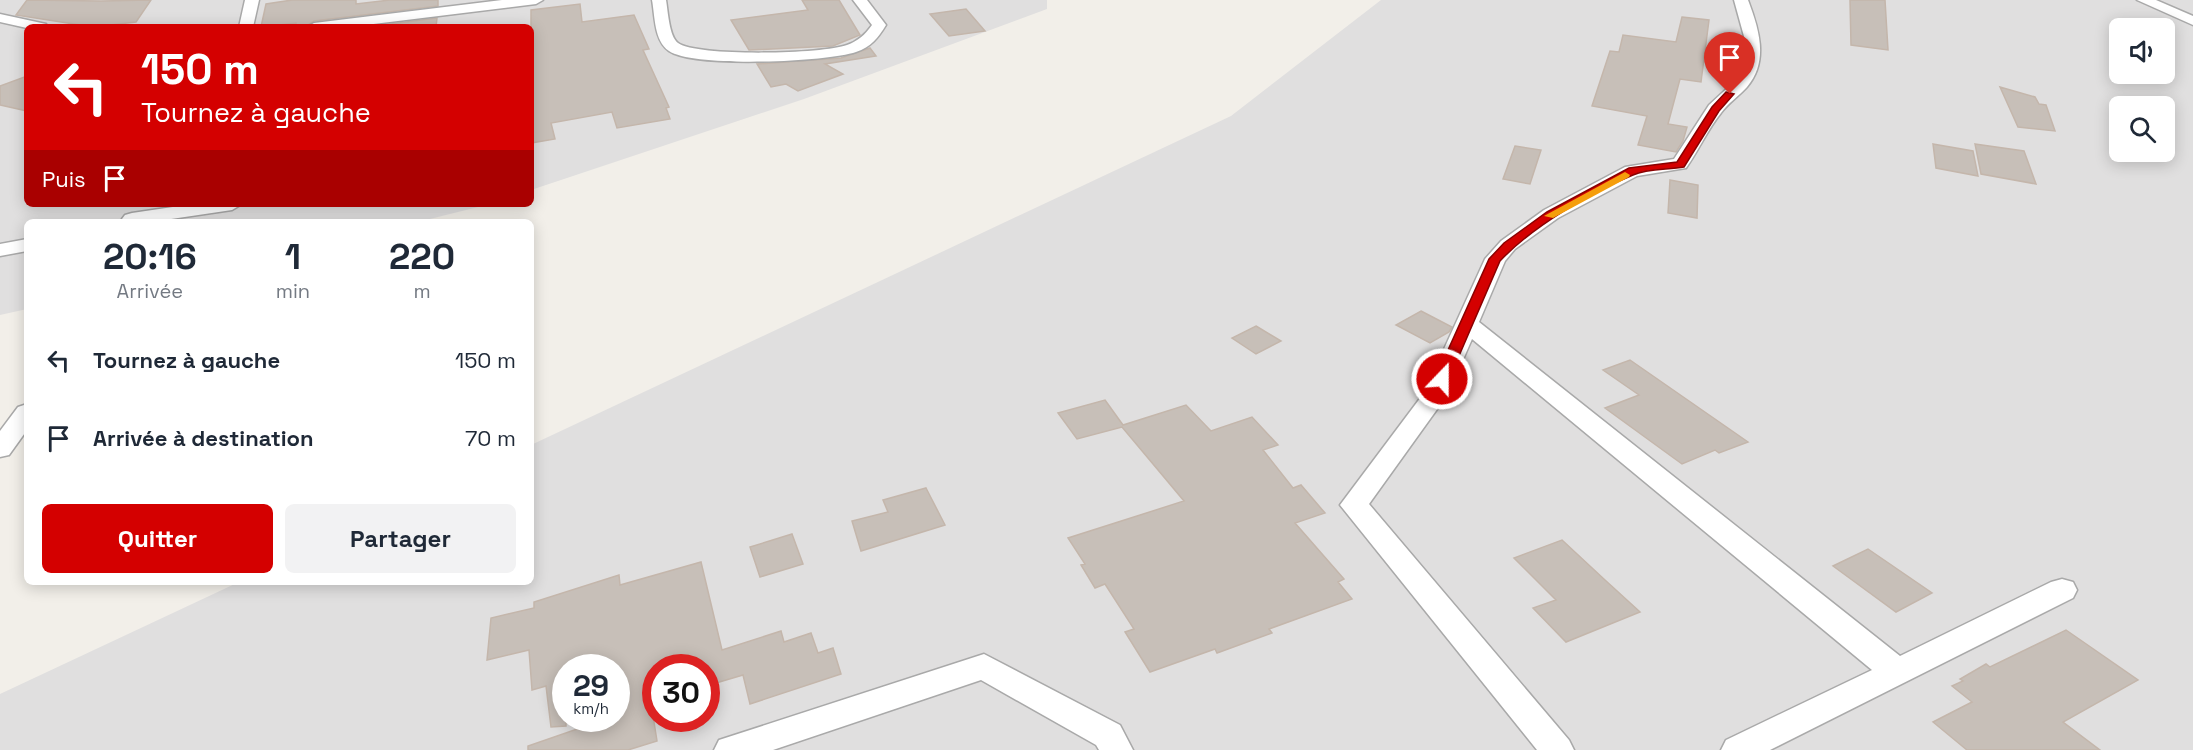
<!DOCTYPE html>
<html lang="fr">
<head>
<meta charset="utf-8">
<style>
	:root { --surface:#fff; --page:#f2f2f3; --text:#1f2937; --muted:#747a83; --accent:#d40000 }
	body { margin:0; font-family:"Space Grotesk",sans-serif; background:var(--page); color:var(--text); height:100vh; display:flex; flex-direction:column; font-size:22px; white-space:nowrap }
	* { box-sizing:border-box; margin:0 }
	p { font-size:20px; color:var(--muted) }
	.icon { flex:none; width:33px; height:33px; fill:none; stroke:currentColor; stroke-width:2; stroke-linecap:round; stroke-linejoin:round }
	.map { position:relative; flex:1; overflow:hidden }
	.sheet { position:absolute; left:24px; top:219px; width:510px; height:366px; display:flex; flex-direction:column; background:var(--surface); border-radius:9px; box-shadow:0 3px 15px #0003 }
	.sheet>* { flex:none }
	.hud { position:absolute; left:24px; top:24px; width:510px; height:183px; border-radius:9px; box-shadow:0 3px 15px #0003; background:#d40000; color:#fff; overflow:hidden }
	.buttons { position:absolute; left:2109px; top:18px; display:grid; gap:12px }
	.buttons a { display:grid; place-items:center; width:66px; height:66px; border-radius:9px; background:var(--surface); box-shadow:0 3px 15px #0003; font-size:30px }
	.speed { position:absolute; left:552px; top:654px; display:flex; gap:12px; font-size:30px; font-weight:700; text-align:center }
	.speed>* { display:grid; place-content:center; width:78px; height:78px; border-radius:50%; background:var(--surface); box-shadow:0 3px 15px #0003; line-height:1 }
	.speed small { font-size:15px; font-weight:400 }
	.speed .limit { border:9px solid #d22; background:#fff; color:#111 }
	.pin { position:absolute; display:grid; place-items:center; width:51px; height:51px; color:#fff; margin:-62px -26px; border-radius:50% 50% 50% 0; rotate:-45deg; box-shadow:0 0 6px #0007 }
	.pin .icon { rotate:45deg }
	.me { position:absolute; width:66px; margin:-33px; rotate:22deg; stroke-linejoin:round; filter:drop-shadow(0 0 4px #0008) }
	.turn { display:flex; align-items:center; gap:21px; height:126px; padding:0 18px; font-size:27px }
	.turn .icon { width:78px; height:78px; stroke-width:2.5 }
	.turn b { display:block; font-size:42px; line-height:51px }
	.then { display:flex; align-items:center; height:57px; padding:0 18px; background:#0003; gap:12px; font-size:22px }
	.eta { display:flex; justify-content:space-evenly; align-items:center; height:102px; text-align:center }
	.eta b { font-size:36px; font-weight:700; line-height:42px }
	.primary-button { display:flex; gap:12px; margin-top:auto; padding:12px 18px }
	.primary-button a { flex:1; height:69px; border-radius:9px; background:var(--accent); color:#fff; font-size:24px; font-weight:700; line-height:69px; text-align:center }
	.primary-button a+a { background:var(--page); color:var(--text) }
	ul { padding:0; list-style:none }
	li { display:flex; align-items:center; gap:18px; height:78px; padding:0 18px }
	li div { flex:1 }
	li b { display:block; font-size:22px }
	li em { font-style:normal }
	.map>svg:first-child { display:block }
	.residential { fill:#e0dfdf; fill-rule:evenodd }
	.building { fill:#c7bfb8; stroke:#c4b6ab; stroke-width:1.5 }
	.lines { fill:none; stroke-linecap:round; stroke-linejoin:round }
	.minor-casing { stroke:#a9a9a9; stroke-width:3 }
	.minor { fill:#fff; fill-rule:evenodd }
	.route { fill:#d40000; stroke:#8a0000; stroke-width:1.5 }
	.slow { fill:#f59e0b }
</style>
</head>
<body>
<div class="map">
<svg width="2193" height="750" viewBox="0 0 2193 750">
	<rect width="100%" height="100%" fill="#f2efe9"/>
	<path class="residential" d="M 0,0 L 1047,0 L 1047,9 L 804,99 L 531,190 L 531,27 L 27,27 L 27,204 L 490,204 L 418,222 L 27,222 L 27,309 L 0,315 Z
		M 1381,0 L 2193,0 L 2193,750 L 0,750 L 0,694 L 239,582 L 531,582 L 531,445 L 1231,116 ZM 2120,28 L 2164,28 L 2164,74 L 2120,74 ZM 2120,106 L 2164,106 L 2164,152 L 2120,152 ZM 566,668 L 616,668 L 616,718 L 566,718 ZM 656,668 L 706,668 L 706,718 L 656,718 Z"/>
	<path class="building" d="M 27,0 L 101,1 L 151,0 L 136,22 L 93,27 L 16,15 Z
		M 292,0 L 356,0 L 356,4 L 390,0 L 438,0 L 438,6 L 314,21 L 305,27 L 296,27 L 296,23 L 261,27 L 266,4 Z
		M 802,0 L 839,0 L 860,35 L 833,46 L 749,50 L 731,20 L 808,10 Z
		M 1850,0 L 1885,0 L 1888,50 L 1851,45 Z
		M 580,4 L 582,22 L 634,15 L 649,49 L 643,50 L 669,107 L 666,108 L 670,119 L 617,128 L 612,112 L 551,123 L 555,139 L 531,143 L 531,10 Z
		M 966,9 L 985,31 L 949,36 L 930,14 Z
		M 1682,17 L 1709,20 L 1701,82 L 1680,79 L 1668,124 L 1687,127 L 1683,141 L 1676,152 L 1638,145 L 1647,116 L 1592,106 L 1610,51 L 1619,52 L 1623,35 L 1676,42 Z
		M 437,18 L 436,27 L 367,27 Z
		M 870,48 L 876,56 L 825,64 L 843,74 L 798,91 L 786,84 L 771,87 L 757,64 L 841,58 Z
		M 27,76 L 27,111 L 0,105 L 0,86 Z
		M 2000,87 L 2035,97 L 2039,104 L 2046,105 L 2055,131 L 2018,127 Z
		M 1933,144 L 1973,151 L 1978,176 L 1936,168 Z
		M 1975,144 L 2024,151 L 2036,184 L 1981,174 Z
		M 1515,146 L 1541,150 L 1530,184 L 1503,179 Z
		M 1670,180 L 1698,185 L 1697,218 L 1668,213 Z
		M 1421,311 L 1452,327 L 1449,332 L 1430,343 L 1396,325 Z
		M 1256,326 L 1281,341 L 1256,354 L 1232,338 Z
		M 1630,360 L 1748,442 L 1719,453 L 1715,450 L 1682,464 L 1605,408 L 1639,395 L 1603,370 Z
		M 1105,400 L 1123,425 L 1186,405 L 1211,431 L 1252,417 L 1278,445 L 1263,450 L 1293,488 L 1301,485 L 1325,513 L 1295,523 L 1344,579 L 1338,582 L 1352,599 L 1269,629 L 1272,633 L 1217,653 L 1215,649 L 1150,672 L 1125,632 L 1134,629 L 1105,584 L 1095,588 L 1081,565 L 1085,564 L 1068,538 L 1184,501 L 1122,427 L 1077,439 L 1058,413 Z
		M 926,488 L 945,525 L 861,551 L 852,521 L 888,512 L 883,500 Z
		M 792,534 L 803,564 L 760,577 L 750,547 Z
		M 1562,540 L 1605,580 L 1640,612 L 1566,642 L 1533,608 L 1556,600 L 1514,558 Z
		M 1868,549 L 1932,593 L 1896,612 L 1833,566 Z
		M 701,562 L 722,650 L 781,631 L 784,642 L 811,633 L 818,653 L 833,648 L 841,674 L 750,704 L 743,675 L 706,686 L 706,668 L 656,668 L 656,702 L 651,703 L 657,741 L 628,750 L 528,750 L 528,746 L 609,718 L 616,718 L 616,716 L 623,714 L 617,668 L 566,668 L 566,726 L 551,727 L 546,686 L 532,690 L 529,650 L 487,660 L 491,618 L 534,608 L 534,602 L 619,575 L 620,585 Z
		M 2066,630 L 2138,680 L 2063,722 L 2100,750 L 1967,750 L 1933,722 L 1972,702 L 1952,686 L 1963,681 L 1960,679 L 1986,664 L 1990,667 Z"/>
	<g class="lines">
		<g class="minor-casing">
			<path id="minor" d="M 245,0 L 259,0 L 253,27 L 239,27 Z
				M 502,0 L 543,0 L 536,4 L 349,27 L 307,27 L 314,23 Z
				M 652,0 L 666,0 C 668,11 669,36 678,43 C 698,57 823,54 847,45 C 858,41 865,35 872,25 L 853,0 L 867,0 L 886,25 C 878,38 871,47 856,52 C 826,62 694,68 669,51 C 654,41 655,16 652,0 Z
				M 1734,0 L 1748,0 C 1759,29 1769,61 1747,87 C 1739,96 1728,103 1721,113 C 1707,130 1699,150 1686,168 L 1637,176 L 1558,218 L 1515,249 L 1505,261 L 1479,322 L 1900,656 L 2051,582 L 2062,579 L 2073,582 L 2077,590 L 2073,598 L 1770,750 L 1721,750 L 1726,740 L 1872,670 L 1472,339 L 1448,394 L 1369,504 L 1569,740 L 1574,750 L 1537,750 L 1340,505 L 1424,393 L 1485,259 L 1501,241 L 1544,210 L 1625,167 L 1674,159 L 1709,105 L 1735,81 L 1741,70 L 1745,40 Z
				M 2137,0 L 2156,0 L 2193,16 L 2193,25 Z
				M 0,14 L 46,24 L 48,27 L 27,28 L 0,22 Z
				M 193,204 L 242,204 L 232,210 L 151,222 L 124,222 L 122,219 L 125,215 L 132,213 Z
				M 27,239 L 27,251 L 0,256 L 0,244 Z
				M 27,404 L 27,430 L 9,455 L 0,457 L 0,431 L 18,407 Z
				M 984,654 L 1120,725 L 1133,750 L 1099,750 L 1096,745 L 981,680 L 773,750 L 714,750 L 719,740 Z"/>
		</g>
		<use href="#minor" class="minor"/>
	</g>
	<path class="route" d="M 1726,92 L 1734,94 L 1719,111 L 1684,167 C 1668,170 1648,168 1633,175 C 1591,192 1532,227 1500,261 L 1449,379 L 1442,383 L 1437,382 L 1435,379 L 1489,259 L 1504,243 L 1547,212 L 1629,168 L 1677,162 L 1712,107 Z"/>
	<path class="slow" d="M 1625,172 L 1630,175 L 1629,177 L 1553,218 L 1544,216 Z"/>
</svg>
<div class="buttons">
<a><svg class="icon" aria-label="sound" viewBox="0 0 24 24"><path d="M4 9h4l5-4v14l-5-4H4zM17 9q2 3 0 6"/></svg></a>
<a><svg class="icon" aria-label="search" viewBox="0 0 24 24"><circle cx="10" cy="10" r="6"/><path d="M15 15l6 6"/></svg></a>
</div>
<div class="speed"><div>29<small>km/h</small></div><div class="limit">30</div></div>
<div class="pin" style="left:1730px;top:94px;background:#d93025"><svg class="icon" aria-label="arrive" viewBox="0 0 24 24"><path d="M6 21V4h12l-3 4 3 4H6"/></svg></div>
<svg class="me" style="left:1442px;top:379px" viewBox="-20 -20 40 40"><circle r="17" fill="#d40000" stroke="#fff" stroke-width="3"/><path d="M0-11L8 9 0 5-8 9z" fill="#fff"/></svg>
<div class="hud">
<div class="turn"><svg class="icon" aria-label="left" viewBox="0 0 24 24"><path d="M17 20v-9H6M10 6l-5 5 5 5"/></svg><div><b>150 m</b>Tournez à gauche</div></div>
<div class="then">Puis<svg class="icon" aria-label="arrive" viewBox="0 0 24 24"><path d="M6 21V4h12l-3 4 3 4H6"/></svg></div>
</div>
<section class="sheet">
<div class="eta">
<div><b>20:16</b><p>Arrivée</p></div>
<div><b>1</b><p>min</p></div>
<div><b>220</b><p>m</p></div>
</div>
<ul>
<li><svg class="icon" aria-label="left" viewBox="0 0 24 24"><path d="M17 20v-9H6M10 6l-5 5 5 5"/></svg><div><b>Tournez à gauche</b></div><em>150 m</em></li>
<li><svg class="icon" aria-label="arrive" viewBox="0 0 24 24"><path d="M6 21V4h12l-3 4 3 4H6"/></svg><div><b>Arrivée à destination</b></div><em>70 m</em></li>
</ul>
<div class="primary-button"><a>Quitter</a><a>Partager</a></div>
</section>
</div>
</body>
</html>
